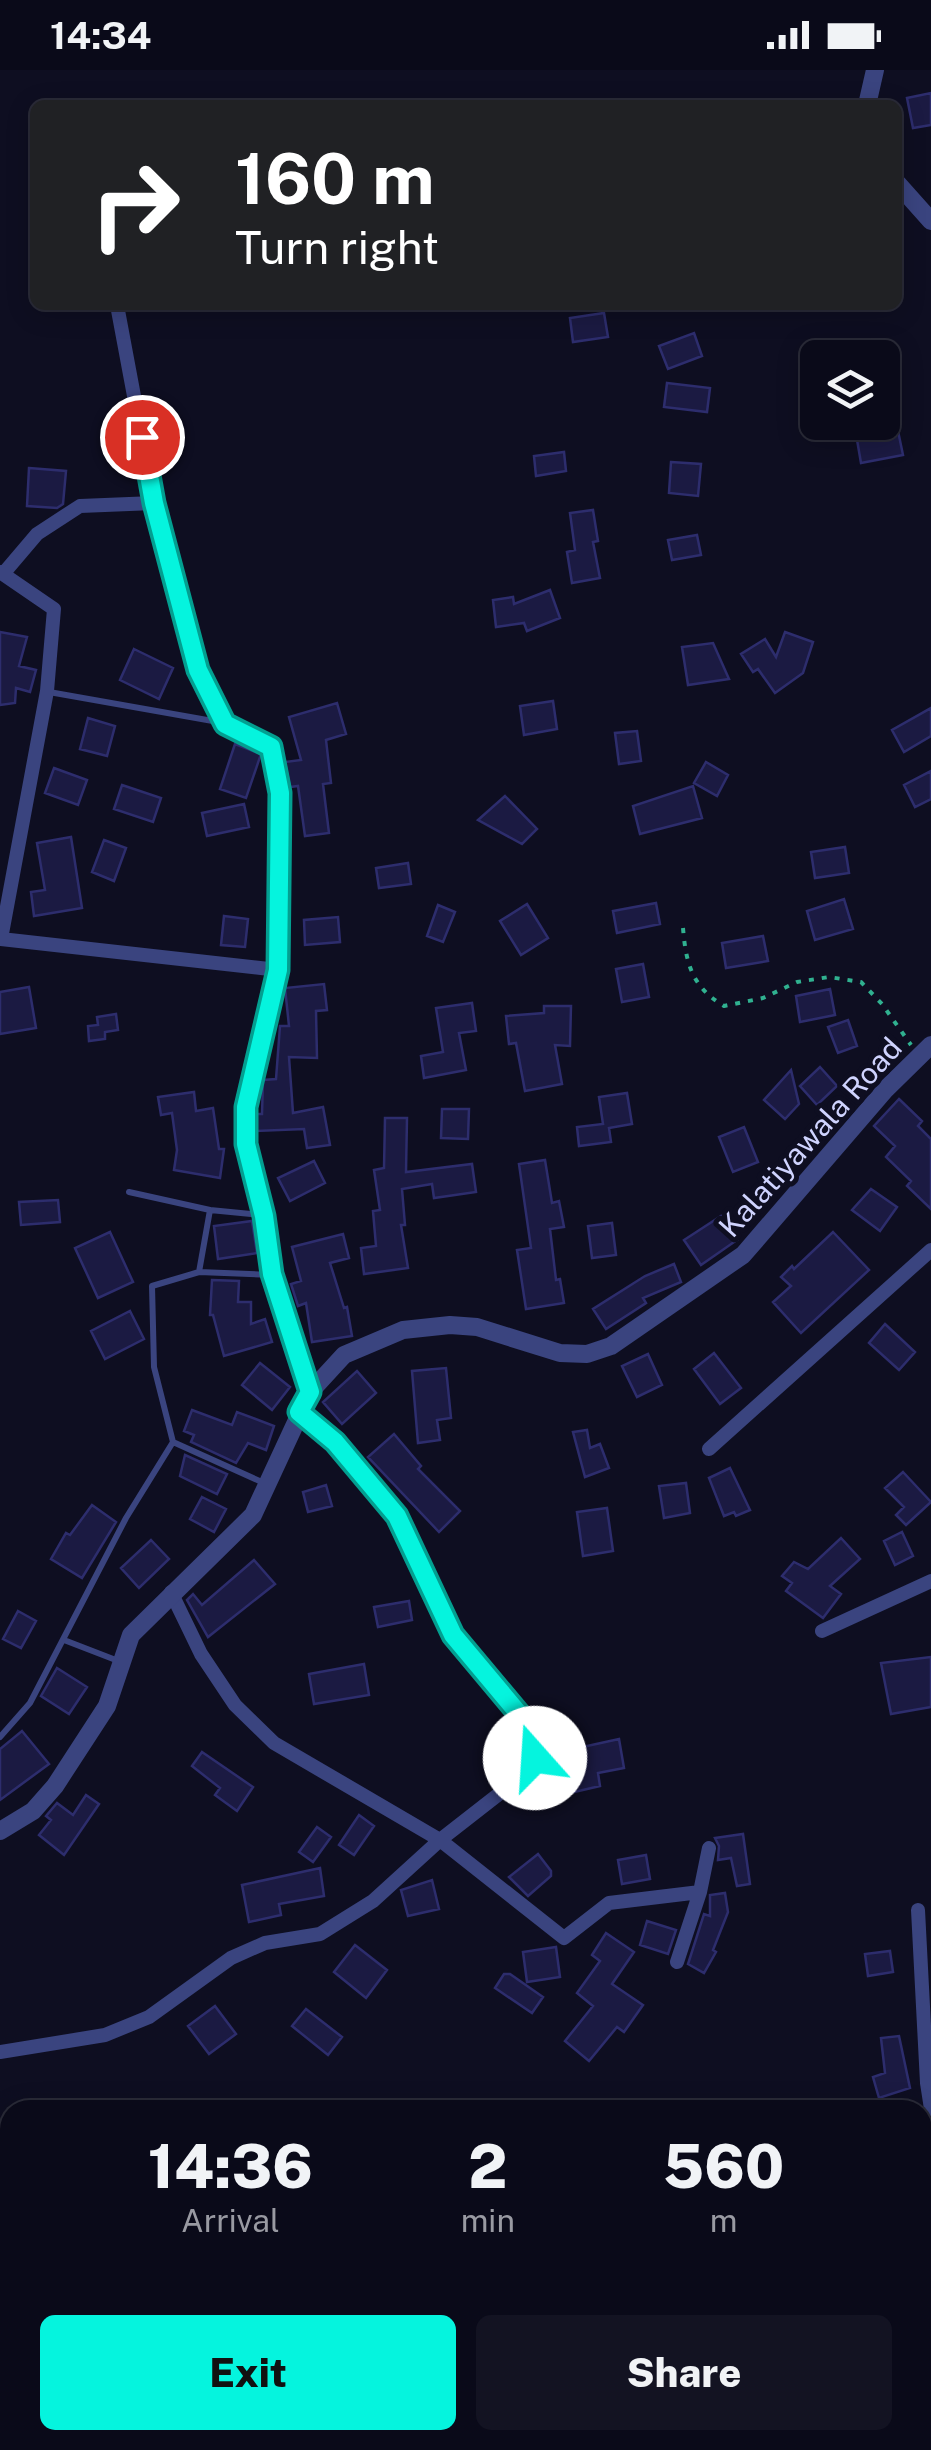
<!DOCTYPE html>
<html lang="en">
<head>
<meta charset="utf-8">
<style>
	:root { --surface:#0a0a19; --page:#131322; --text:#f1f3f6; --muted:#999aa2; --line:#2a2b38; --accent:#05f4de }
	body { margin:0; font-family:"Public Sans",sans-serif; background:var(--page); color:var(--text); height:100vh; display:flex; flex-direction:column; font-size:38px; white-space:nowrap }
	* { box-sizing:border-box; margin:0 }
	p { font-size:32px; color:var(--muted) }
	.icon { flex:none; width:55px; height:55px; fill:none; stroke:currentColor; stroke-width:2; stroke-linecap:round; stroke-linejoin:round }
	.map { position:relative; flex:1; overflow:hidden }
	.drawer { position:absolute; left:0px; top:2030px; width:932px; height:350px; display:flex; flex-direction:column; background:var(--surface); border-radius:30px 30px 0 0; box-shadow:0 5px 25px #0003,0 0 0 2px var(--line) }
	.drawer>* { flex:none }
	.banner { position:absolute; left:30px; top:30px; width:872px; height:210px; border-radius:15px; box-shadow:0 5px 25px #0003,0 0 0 2px var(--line); background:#202124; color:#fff; overflow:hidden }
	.buttons { position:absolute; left:800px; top:270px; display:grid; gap:20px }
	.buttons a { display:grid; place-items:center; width:100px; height:100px; border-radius:15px; background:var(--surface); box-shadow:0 5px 25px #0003,0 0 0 2px var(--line); font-size:50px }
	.pin { position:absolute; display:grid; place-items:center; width:85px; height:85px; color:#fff; margin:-42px; border:5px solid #fff; border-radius:50%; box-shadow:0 2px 10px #0007 }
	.me { position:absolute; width:110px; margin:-55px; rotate:341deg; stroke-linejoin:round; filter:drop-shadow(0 0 8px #0008) }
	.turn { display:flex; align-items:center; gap:35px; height:210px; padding:0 40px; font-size:45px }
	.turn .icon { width:130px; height:130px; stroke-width:2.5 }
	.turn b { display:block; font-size:70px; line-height:85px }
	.eta { display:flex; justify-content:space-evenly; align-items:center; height:170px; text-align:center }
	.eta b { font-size:60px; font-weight:800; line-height:70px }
	.button { display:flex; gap:20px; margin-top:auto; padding:20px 40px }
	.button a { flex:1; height:115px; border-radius:15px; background:var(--accent); color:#111; font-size:40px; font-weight:800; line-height:115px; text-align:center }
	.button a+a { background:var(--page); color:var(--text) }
	.status { display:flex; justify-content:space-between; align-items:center; height:70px; padding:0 50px; background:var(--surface); direction:ltr }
	.status svg { height:28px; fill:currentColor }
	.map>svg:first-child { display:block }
	.building { fill:#1b1a42; stroke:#2d2d6d; stroke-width:2.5 }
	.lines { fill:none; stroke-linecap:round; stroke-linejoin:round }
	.path { stroke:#30b190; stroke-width:4; stroke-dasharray:5 8; stroke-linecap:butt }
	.service { stroke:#3a447f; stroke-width:6 }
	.minor { stroke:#3a447f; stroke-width:14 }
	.tertiary { stroke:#3a447f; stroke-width:18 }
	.route-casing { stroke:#039f90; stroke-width:25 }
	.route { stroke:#05f4de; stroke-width:18 }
	.labels { text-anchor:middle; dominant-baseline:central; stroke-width:10; stroke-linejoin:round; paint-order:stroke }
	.street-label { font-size:30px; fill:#cfd3fe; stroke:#0e0e21 }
</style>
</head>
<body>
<div class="status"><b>14:34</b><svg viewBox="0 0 49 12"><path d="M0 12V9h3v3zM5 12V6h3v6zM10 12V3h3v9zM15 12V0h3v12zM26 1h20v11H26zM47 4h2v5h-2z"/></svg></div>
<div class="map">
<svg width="931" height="2380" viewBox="0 0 931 2380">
	<rect width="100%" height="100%" fill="#0e0e21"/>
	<path class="building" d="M 931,23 L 931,55 L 913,58 L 907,28 Z
		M 604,243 L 608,267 L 573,272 L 570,248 Z
		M 694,263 L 702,286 L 668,299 L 659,276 Z
		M 667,313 L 710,318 L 707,342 L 664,337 Z
		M 897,356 L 903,385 L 861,393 L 856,364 Z
		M 564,382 L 566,401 L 536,406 L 534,386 Z
		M 671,392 L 701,394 L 698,426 L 669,423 Z
		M 29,398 L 66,401 L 63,434 L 57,438 L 27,436 Z
		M 593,440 L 598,471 L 593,472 L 600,508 L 572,513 L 567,482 L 575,480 L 570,443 Z
		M 697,465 L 701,485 L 672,490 L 668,470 Z
		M 550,520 L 560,548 L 527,561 L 524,553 L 496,557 L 493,530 L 513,527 L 514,534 Z
		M 0,562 L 27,567 L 19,596 L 36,600 L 30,622 L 16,618 L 15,633 L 0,635 Z
		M 785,562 L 813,572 L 803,603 L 775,623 L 758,599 L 753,602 L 741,584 L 765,569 L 776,587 Z
		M 713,573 L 729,609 L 688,615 L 682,577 Z
		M 134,579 L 173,598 L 159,629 L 120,610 Z
		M 553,631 L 557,659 L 524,665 L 520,636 Z
		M 337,633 L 346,664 L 326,670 L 331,713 L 323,714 L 329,763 L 305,766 L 298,716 L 290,717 L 285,692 L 301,690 L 289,647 Z
		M 931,638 L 931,666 L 904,682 L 892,660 Z
		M 88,648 L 115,656 L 107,686 L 80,679 Z
		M 637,661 L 641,691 L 619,694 L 615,663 Z
		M 235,674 L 261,684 L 246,728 L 220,719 Z
		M 706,692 L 728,705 L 717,726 L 694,713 Z
		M 54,698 L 87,710 L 78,735 L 45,723 Z
		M 931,701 L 931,729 L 915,737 L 904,715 Z
		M 122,715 L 161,728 L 153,752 L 114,739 Z
		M 693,716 L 702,748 L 640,764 L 633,736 Z
		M 505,726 L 537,759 L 522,774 L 478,750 Z
		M 244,734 L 249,757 L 207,766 L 202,743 Z
		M 71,767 L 82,838 L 34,846 L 31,822 L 45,820 L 37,773 Z
		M 104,770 L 126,778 L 114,811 L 92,802 Z
		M 845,777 L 849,803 L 815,808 L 811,782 Z
		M 408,793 L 411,814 L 379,818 L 376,798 Z
		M 844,829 L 853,859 L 815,870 L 807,841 Z
		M 656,833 L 660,854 L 617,863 L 613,841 Z
		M 527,834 L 548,868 L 521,885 L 500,851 Z
		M 438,835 L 455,842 L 443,872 L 427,866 Z
		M 224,846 L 248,849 L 245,877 L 221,875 Z
		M 338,847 L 340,872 L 305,875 L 304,850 Z
		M 763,866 L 768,891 L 726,898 L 722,873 Z
		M 643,894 L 649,927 L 622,932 L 616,899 Z
		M 324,914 L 327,940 L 316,941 L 317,988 L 289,987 L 293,1043 L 323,1037 L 330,1075 L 307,1078 L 304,1059 L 256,1061 L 256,1044 L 262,1044 L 263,1010 L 276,1009 L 280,956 L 289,956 L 285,918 Z
		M 29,917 L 36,958 L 0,964 L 0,922 Z
		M 830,919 L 835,945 L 800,952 L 796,926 Z
		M 472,933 L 476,961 L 459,963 L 466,1000 L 424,1008 L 421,986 L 443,982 L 436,938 Z
		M 544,936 L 571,936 L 570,976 L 555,975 L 562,1014 L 525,1021 L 516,973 L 509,974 L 506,946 L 544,943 Z
		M 116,944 L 118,960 L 105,962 L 105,969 L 89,971 L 88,956 L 98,955 L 97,947 Z
		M 848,950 L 857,976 L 838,983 L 828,957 Z
		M 820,997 L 837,1016 L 817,1035 L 800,1016 Z
		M 791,1000 L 799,1034 L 785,1049 L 764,1030 Z
		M 194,1022 L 196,1041 L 213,1038 L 219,1079 L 224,1079 L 220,1108 L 174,1100 L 177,1080 L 172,1043 L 161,1045 L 158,1027 Z
		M 627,1023 L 632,1054 L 609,1058 L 611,1072 L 579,1076 L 577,1057 L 603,1054 L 599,1027 Z
		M 899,1029 L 922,1051 L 918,1056 L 931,1069 L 931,1139 L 907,1116 L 911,1111 L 886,1087 L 895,1076 L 874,1056 Z
		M 442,1039 L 469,1039 L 468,1069 L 441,1068 Z
		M 385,1048 L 407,1048 L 406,1102 L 472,1094 L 476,1122 L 434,1128 L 432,1114 L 402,1119 L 405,1155 L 401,1155 L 408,1198 L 364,1204 L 361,1178 L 376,1176 L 373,1141 L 380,1140 L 374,1100 L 384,1098 Z
		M 744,1057 L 758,1092 L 733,1102 L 719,1067 Z
		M 545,1090 L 552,1133 L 559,1131 L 564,1157 L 550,1159 L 556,1210 L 560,1209 L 564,1233 L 526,1239 L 517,1180 L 531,1178 L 519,1094 Z
		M 314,1091 L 325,1113 L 290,1131 L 278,1108 Z
		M 871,1119 L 897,1137 L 880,1161 L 852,1140 Z
		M 58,1130 L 60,1152 L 21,1155 L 19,1132 Z
		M 721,1146 L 737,1170 L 701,1195 L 684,1170 Z
		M 252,1151 L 257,1183 L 218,1189 L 214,1156 Z
		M 612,1153 L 616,1185 L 592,1188 L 588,1156 Z
		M 110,1162 L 133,1212 L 98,1228 L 75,1178 Z
		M 833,1162 L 869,1200 L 801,1263 L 773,1232 L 791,1216 L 781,1207 L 792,1196 L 794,1199 Z
		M 343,1164 L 349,1188 L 330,1193 L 344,1238 L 347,1237 L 352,1266 L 312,1272 L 306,1233 L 298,1236 L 291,1214 L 301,1211 L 292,1177 Z
		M 674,1194 L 681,1212 L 643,1228 L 646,1233 L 606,1259 L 593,1239 L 645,1206 Z
		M 212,1210 L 239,1211 L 238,1232 L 251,1232 L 251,1254 L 265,1249 L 272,1272 L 224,1286 L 213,1245 L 210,1245 Z
		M 130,1241 L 144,1269 L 105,1289 L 91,1261 Z
		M 885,1254 L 915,1282 L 899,1300 L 869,1273 Z
		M 714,1283 L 741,1318 L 720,1334 L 694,1299 Z
		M 648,1284 L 662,1315 L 637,1327 L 622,1296 Z
		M 260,1293 L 290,1317 L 272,1340 L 242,1315 Z
		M 446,1298 L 451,1348 L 437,1350 L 440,1370 L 418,1373 L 412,1301 Z
		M 357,1301 L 376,1323 L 342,1354 L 323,1332 Z
		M 192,1340 L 232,1355 L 237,1342 L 274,1356 L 266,1380 L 248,1373 L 236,1393 L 191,1372 L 194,1365 L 184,1361 Z
		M 587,1360 L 590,1378 L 600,1374 L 609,1398 L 585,1407 L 573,1362 Z
		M 394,1364 L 421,1396 L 418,1399 L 460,1441 L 439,1462 L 368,1387 Z
		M 185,1385 L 227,1404 L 217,1424 L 180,1406 Z
		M 730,1398 L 750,1440 L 736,1446 L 734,1442 L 724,1446 L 709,1408 Z
		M 903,1402 L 931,1432 L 906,1455 L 896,1445 L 904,1437 L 885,1418 Z
		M 686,1413 L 690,1443 L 664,1448 L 659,1416 Z
		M 326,1415 L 332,1436 L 308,1442 L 303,1422 Z
		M 202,1427 L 226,1439 L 214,1462 L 190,1449 Z
		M 92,1435 L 116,1452 L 82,1508 L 51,1489 L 66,1463 L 70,1465 Z
		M 607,1438 L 613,1481 L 583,1486 L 577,1442 Z
		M 902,1462 L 913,1486 L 895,1495 L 884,1471 Z
		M 841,1468 L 860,1489 L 830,1516 L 841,1524 L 823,1548 L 786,1521 L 792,1513 L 782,1506 L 794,1492 L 808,1499 Z
		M 151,1470 L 169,1489 L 139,1518 L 121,1498 Z
		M 254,1490 L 275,1514 L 208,1567 L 187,1530 L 193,1524 L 202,1535 Z
		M 409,1531 L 412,1550 L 378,1557 L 374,1537 Z
		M 18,1541 L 36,1551 L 21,1578 L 3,1569 Z
		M 931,1587 L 931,1637 L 891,1644 L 881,1593 Z
		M 364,1594 L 369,1625 L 314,1634 L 309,1604 Z
		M 57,1598 L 87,1617 L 69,1644 L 41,1626 Z
		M 22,1661 L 49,1694 L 0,1730 L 0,1679 Z
		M 619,1669 L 624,1698 L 598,1703 L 600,1716 L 553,1727 L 546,1685 Z
		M 202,1682 L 253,1717 L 237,1741 L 215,1725 L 220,1718 L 192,1696 Z
		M 86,1725 L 99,1734 L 64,1785 L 39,1765 L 51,1750 L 46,1746 L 57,1733 L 73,1745 Z
		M 359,1745 L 374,1756 L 354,1785 L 339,1775 Z
		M 317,1757 L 331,1767 L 313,1792 L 299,1782 Z
		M 743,1764 L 750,1814 L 737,1816 L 731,1788 L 718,1790 L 719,1776 L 715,1768 Z
		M 538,1784 L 551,1801 L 551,1806 L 528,1826 L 509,1807 Z
		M 646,1785 L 650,1809 L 622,1814 L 618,1790 Z
		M 320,1798 L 324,1826 L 279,1834 L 281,1845 L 249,1852 L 242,1815 Z
		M 432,1810 L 439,1839 L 408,1846 L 401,1820 Z
		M 725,1823 L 728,1842 L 713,1880 L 716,1882 L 704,1903 L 688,1894 L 689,1891 L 704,1844 L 710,1846 L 710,1825 Z
		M 647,1851 L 676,1860 L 668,1884 L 640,1875 Z
		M 606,1863 L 634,1882 L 612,1914 L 643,1935 L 624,1962 L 617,1957 L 589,1991 L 565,1971 L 593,1936 L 577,1923 L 600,1891 L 592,1885 Z
		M 355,1875 L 387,1900 L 366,1928 L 334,1902 Z
		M 556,1877 L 560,1907 L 527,1912 L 523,1882 Z
		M 890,1881 L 893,1902 L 868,1906 L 865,1884 Z
		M 504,1904 L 510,1904 L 543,1927 L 532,1943 L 495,1918 Z
		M 215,1936 L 236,1964 L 209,1984 L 188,1956 Z
		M 306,1939 L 342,1967 L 328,1985 L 292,1956 Z
		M 899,1966 L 910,2018 L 879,2028 L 873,2007 L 885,2003 L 881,1968 Z"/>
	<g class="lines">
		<path class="path" d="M 683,858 C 686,894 692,917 724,936 L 763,928 L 797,912 L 829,907 L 861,912 L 882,934 L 911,975"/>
		<path class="service" d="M 49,622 L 224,653
			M 129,1122 L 210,1140
			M 199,1202 L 272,1205
			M 173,1372 L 264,1413
			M 64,1570 L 121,1592
			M 0,1667 L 30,1633 L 126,1448 L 173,1372 L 154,1297 L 152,1216 L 199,1202 L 210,1140 L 260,1145
			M 0,2208 L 10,2215
			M 36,2380 L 38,2370"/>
		<path class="minor" d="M 117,235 L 154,433 L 198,600 L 225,653 L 271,677 L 280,723 L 278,900 L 246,1037 L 245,1073 L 264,1146 L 272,1205 L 310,1322
			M 0,502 L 54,539 L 47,621 L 1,869 L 278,900
			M 3,504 L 37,464 L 80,436 L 154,433
			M 709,1379 L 931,1180
			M 171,1522 L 201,1584 L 235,1635 L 274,1673 L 440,1770 L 564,1868 L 609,1833 L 700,1822
			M 822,1561 L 931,1511
			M 918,1840 L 927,2013 L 931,2039
			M 677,1892 L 700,1822 L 709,1778
			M 0,1982 L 105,1965 L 149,1947 L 231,1888 L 265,1873 L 320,1864 L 373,1831 L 440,1770 L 522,1706 L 535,1689 L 535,1663 L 453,1565 L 397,1446 L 335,1372 L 299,1342
			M 922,2092 L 931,2088
			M 639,2370 L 640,2380
			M 833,2370 L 834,2380"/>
		<path class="tertiary" d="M 867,35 L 875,0
			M 898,114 L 931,151
			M 0,1761 L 33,1741 L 55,1716 L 107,1636 L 131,1565 L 253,1445 L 310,1322 L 344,1285 L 403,1260 L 450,1255 L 477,1257 L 560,1283 L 587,1284 L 611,1276 L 743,1185 L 886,1019 L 931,975"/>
	</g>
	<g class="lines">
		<g class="route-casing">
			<path id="route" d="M 142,367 L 154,433 L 198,600 L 225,654 L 271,677 L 280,723 L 278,900 L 246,1037 L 246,1074 L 264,1146 L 272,1204 L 310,1322 L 299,1342 L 335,1372 L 397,1446 L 453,1565 L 535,1663 L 535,1688"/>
		</g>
		<use href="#route" class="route"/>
	</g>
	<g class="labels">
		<g class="street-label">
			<text transform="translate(810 1067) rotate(-48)">Kalatiyawala Road</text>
		</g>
	</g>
</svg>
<div class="buttons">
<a><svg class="icon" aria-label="layers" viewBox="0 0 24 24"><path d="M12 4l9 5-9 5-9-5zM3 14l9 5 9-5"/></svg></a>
</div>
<div class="pin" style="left:142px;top:367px;background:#d93025"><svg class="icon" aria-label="arrive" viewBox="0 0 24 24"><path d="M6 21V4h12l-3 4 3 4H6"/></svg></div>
<svg class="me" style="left:535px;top:1688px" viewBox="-20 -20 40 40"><circle r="19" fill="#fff"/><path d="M0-13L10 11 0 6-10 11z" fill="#05f4de"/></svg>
<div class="banner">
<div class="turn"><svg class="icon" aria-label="right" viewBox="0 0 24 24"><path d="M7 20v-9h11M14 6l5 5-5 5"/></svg><div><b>160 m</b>Turn right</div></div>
</div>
<section class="drawer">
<div class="eta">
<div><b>14:36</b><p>Arrival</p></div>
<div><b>2</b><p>min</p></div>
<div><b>560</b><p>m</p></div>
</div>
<div class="button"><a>Exit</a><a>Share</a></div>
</section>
</div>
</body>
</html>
